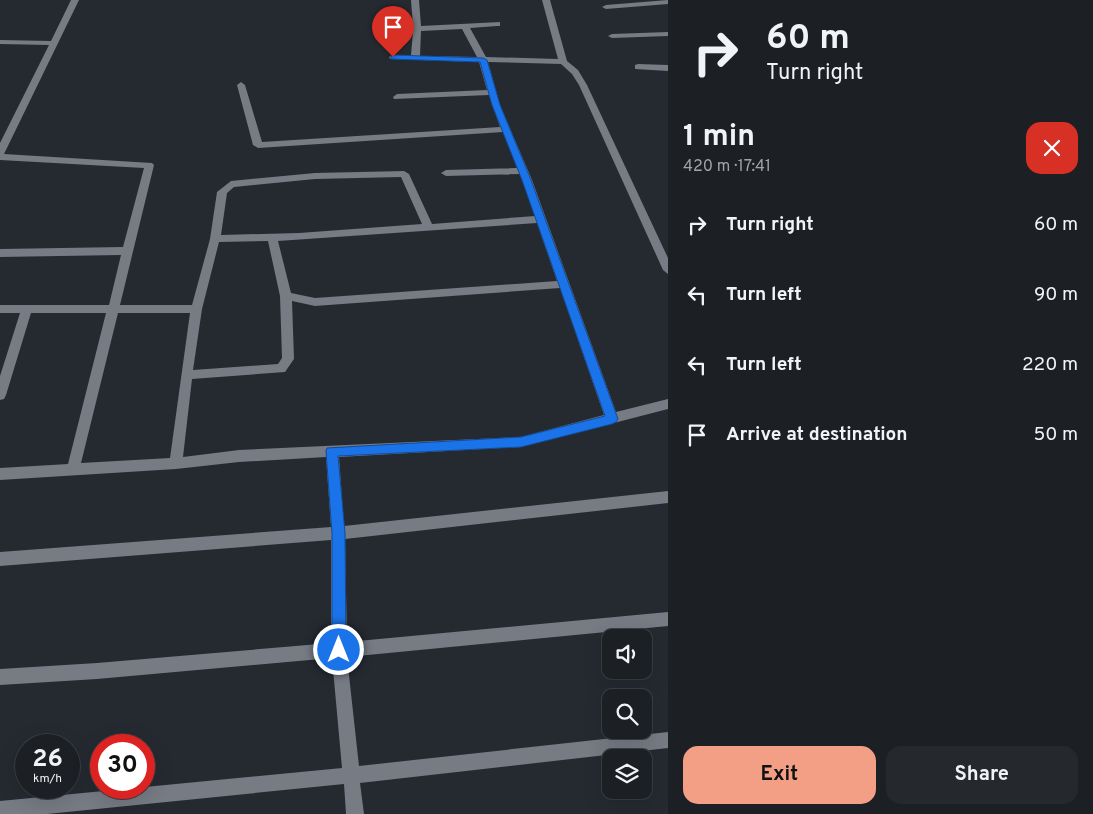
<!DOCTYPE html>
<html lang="en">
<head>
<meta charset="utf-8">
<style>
	:root { --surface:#1c2025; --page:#25282d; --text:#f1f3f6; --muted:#a0a3a7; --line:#3a3e42; --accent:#f39f86 }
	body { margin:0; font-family:Overpass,sans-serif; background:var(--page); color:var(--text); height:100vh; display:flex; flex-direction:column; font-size:19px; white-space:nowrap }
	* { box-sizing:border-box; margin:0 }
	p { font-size:16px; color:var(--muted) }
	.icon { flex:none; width:28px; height:28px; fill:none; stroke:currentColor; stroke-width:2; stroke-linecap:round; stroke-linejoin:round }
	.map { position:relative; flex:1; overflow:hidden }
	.side { display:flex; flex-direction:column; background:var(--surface); width:425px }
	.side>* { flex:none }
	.guide { background:#1c2025; color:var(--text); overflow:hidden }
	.fabs { position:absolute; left:602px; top:629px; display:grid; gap:10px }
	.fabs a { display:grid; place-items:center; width:50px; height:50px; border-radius:10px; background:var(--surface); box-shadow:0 5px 20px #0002,0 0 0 1px var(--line); font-size:25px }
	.speed { position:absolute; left:15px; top:734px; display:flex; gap:10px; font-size:25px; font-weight:700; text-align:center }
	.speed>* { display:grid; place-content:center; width:65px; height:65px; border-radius:50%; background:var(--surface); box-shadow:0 5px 20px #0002,0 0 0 1px var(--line); line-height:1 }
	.speed small { font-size:12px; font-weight:400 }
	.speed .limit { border:8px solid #d22; background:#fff; color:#111 }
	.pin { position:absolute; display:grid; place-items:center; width:42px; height:42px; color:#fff; margin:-51px -21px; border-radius:50% 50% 50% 0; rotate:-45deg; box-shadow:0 0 5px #0007 }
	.pin .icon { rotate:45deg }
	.me { position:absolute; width:55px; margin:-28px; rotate:0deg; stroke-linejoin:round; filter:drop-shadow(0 0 4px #0008) }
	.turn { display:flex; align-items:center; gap:18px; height:105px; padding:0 15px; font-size:22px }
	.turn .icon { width:65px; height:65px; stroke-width:2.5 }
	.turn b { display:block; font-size:35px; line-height:42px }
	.round { display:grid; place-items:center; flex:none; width:52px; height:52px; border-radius:15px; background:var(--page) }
	.head { display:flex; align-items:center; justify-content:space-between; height:85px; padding:0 15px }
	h1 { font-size:30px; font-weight:700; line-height:38px }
	.primary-button { display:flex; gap:10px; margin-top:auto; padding:10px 15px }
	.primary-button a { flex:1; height:58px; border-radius:15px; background:var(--accent); color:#111; font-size:20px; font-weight:700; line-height:58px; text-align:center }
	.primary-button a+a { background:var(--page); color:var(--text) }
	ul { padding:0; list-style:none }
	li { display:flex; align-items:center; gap:15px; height:70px; padding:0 15px }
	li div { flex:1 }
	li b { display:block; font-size:19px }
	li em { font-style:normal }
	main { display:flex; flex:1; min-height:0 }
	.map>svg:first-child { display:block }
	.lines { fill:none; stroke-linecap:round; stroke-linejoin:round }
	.minor { fill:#767b84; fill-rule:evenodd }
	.route { fill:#1a73e8; stroke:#114b97 }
</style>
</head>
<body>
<main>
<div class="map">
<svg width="668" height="814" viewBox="0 0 668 814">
	<rect width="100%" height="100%" fill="#252a31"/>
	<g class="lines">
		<path class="minor" d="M 71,0 L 79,0 L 4,154 L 152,163 L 154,165 L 120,305 L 192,305 L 210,239 L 217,192 L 231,181 L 315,173 L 404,171 L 409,174 L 432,224 L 535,216 L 520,174 L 446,176 L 441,173 L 446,170 L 517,168 L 503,132 L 258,148 L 253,145 L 237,85 L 241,82 L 245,85 L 262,142 L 500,127 L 489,95 L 394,99 L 393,97 L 397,94 L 487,90 L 479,62 L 390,59 L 389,57 L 393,55 L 411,55 L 413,32 L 387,35 L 383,33 L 387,31 L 413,27 L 411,0 L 419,0 L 421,26 L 500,22 L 500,26 L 497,26 L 470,28 L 486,57 L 558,59 L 542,0 L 550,0 L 567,61 L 578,70 L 587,85 L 668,258 L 668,274 L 663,270 L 579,85 L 572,74 L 561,64 L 488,62 L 500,105 L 532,180 L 616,412 L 668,399 L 668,409 L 521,447 L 339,457 L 344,526 L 668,491 L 668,503 L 345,539 L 347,642 L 668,612 L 668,626 L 347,657 L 359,766 L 668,732 L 668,748 L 360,783 L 364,814 L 346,814 L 344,784 L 47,814 L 0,814 L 0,801 L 342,768 L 332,658 L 97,679 L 0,685 L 0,669 L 97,663 L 331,643 L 331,540 L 0,566 L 0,552 L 331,527 L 326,457 L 239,462 L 176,469 L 0,480 L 0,468 L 68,464 L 106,313 L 31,313 L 6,395 L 4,399 L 0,400 L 0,376 L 20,313 L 0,313 L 0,305 L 109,305 L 121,255 L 0,257 L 0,249 L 123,247 L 144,168 L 0,160 L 0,143 L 49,45 L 0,44 L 0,40 L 51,41 ZM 462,29 L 477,57 L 420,56 L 421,31 ZM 401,177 L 422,224 L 299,233 L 221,235 L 227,193 L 234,187 L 315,179 ZM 537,223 L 557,281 L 315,298 L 291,293 L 278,241 ZM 268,241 L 280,296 L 282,358 L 278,364 L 193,370 L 202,309 L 219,242 ZM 560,288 L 604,415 L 521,437 L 239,450 L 183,457 L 192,379 L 285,372 L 294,359 L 292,301 L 315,306 ZM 118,313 L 190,313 L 170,458 L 81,463 Z
			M 668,0 L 668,4 L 606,9 L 602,7 L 606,5 Z
			M 668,32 L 668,36 L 612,38 L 608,36 L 612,34 Z
			M 638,64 L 668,65 L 668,71 L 635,69 L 635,65 Z"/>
	</g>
	<path class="route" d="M 393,55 L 483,58 L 487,60 L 500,105 L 531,180 L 618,419 L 616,422 L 612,424 L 521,447 L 338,456 L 345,533 L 346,650 L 344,655 L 339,657 L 334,655 L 332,650 L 332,533 L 326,451 L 327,448 L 521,437 L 605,416 L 522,180 L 492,105 L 480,62 L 391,59 L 391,56 Z"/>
</svg>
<div class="fabs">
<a><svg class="icon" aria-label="sound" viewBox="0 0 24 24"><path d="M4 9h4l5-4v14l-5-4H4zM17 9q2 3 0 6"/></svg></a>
<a><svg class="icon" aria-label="search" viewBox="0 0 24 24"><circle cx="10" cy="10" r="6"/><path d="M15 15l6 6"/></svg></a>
<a><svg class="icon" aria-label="layers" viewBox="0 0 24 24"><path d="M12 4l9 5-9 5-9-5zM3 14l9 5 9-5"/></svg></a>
</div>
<div class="speed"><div>26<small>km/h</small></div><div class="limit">30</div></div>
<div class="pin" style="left:393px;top:57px;background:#d93025"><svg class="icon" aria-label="arrive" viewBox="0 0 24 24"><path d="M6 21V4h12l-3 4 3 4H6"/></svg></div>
<svg class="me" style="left:339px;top:650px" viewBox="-20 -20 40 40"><circle r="17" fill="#1a73e8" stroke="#fff" stroke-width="3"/><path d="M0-11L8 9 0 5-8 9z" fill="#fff"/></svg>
</div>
<section class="side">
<div class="guide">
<div class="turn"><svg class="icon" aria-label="right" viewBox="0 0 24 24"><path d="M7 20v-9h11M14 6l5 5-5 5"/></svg><div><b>60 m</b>Turn right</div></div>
</div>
<div class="head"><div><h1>1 min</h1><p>420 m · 17:41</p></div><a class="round" style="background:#d93025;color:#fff"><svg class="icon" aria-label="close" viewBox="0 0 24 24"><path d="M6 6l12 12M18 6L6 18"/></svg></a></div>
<ul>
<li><svg class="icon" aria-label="right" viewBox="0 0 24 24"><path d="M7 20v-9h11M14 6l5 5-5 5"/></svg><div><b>Turn right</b></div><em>60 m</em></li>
<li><svg class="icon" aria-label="left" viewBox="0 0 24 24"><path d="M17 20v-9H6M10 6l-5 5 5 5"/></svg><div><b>Turn left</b></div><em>90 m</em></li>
<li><svg class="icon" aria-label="left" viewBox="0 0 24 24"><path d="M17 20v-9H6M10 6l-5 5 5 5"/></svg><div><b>Turn left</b></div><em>220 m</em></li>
<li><svg class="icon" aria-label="arrive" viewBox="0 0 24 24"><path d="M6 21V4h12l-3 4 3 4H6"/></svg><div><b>Arrive at destination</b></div><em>50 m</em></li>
</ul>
<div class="primary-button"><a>Exit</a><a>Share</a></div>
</section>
</main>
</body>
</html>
